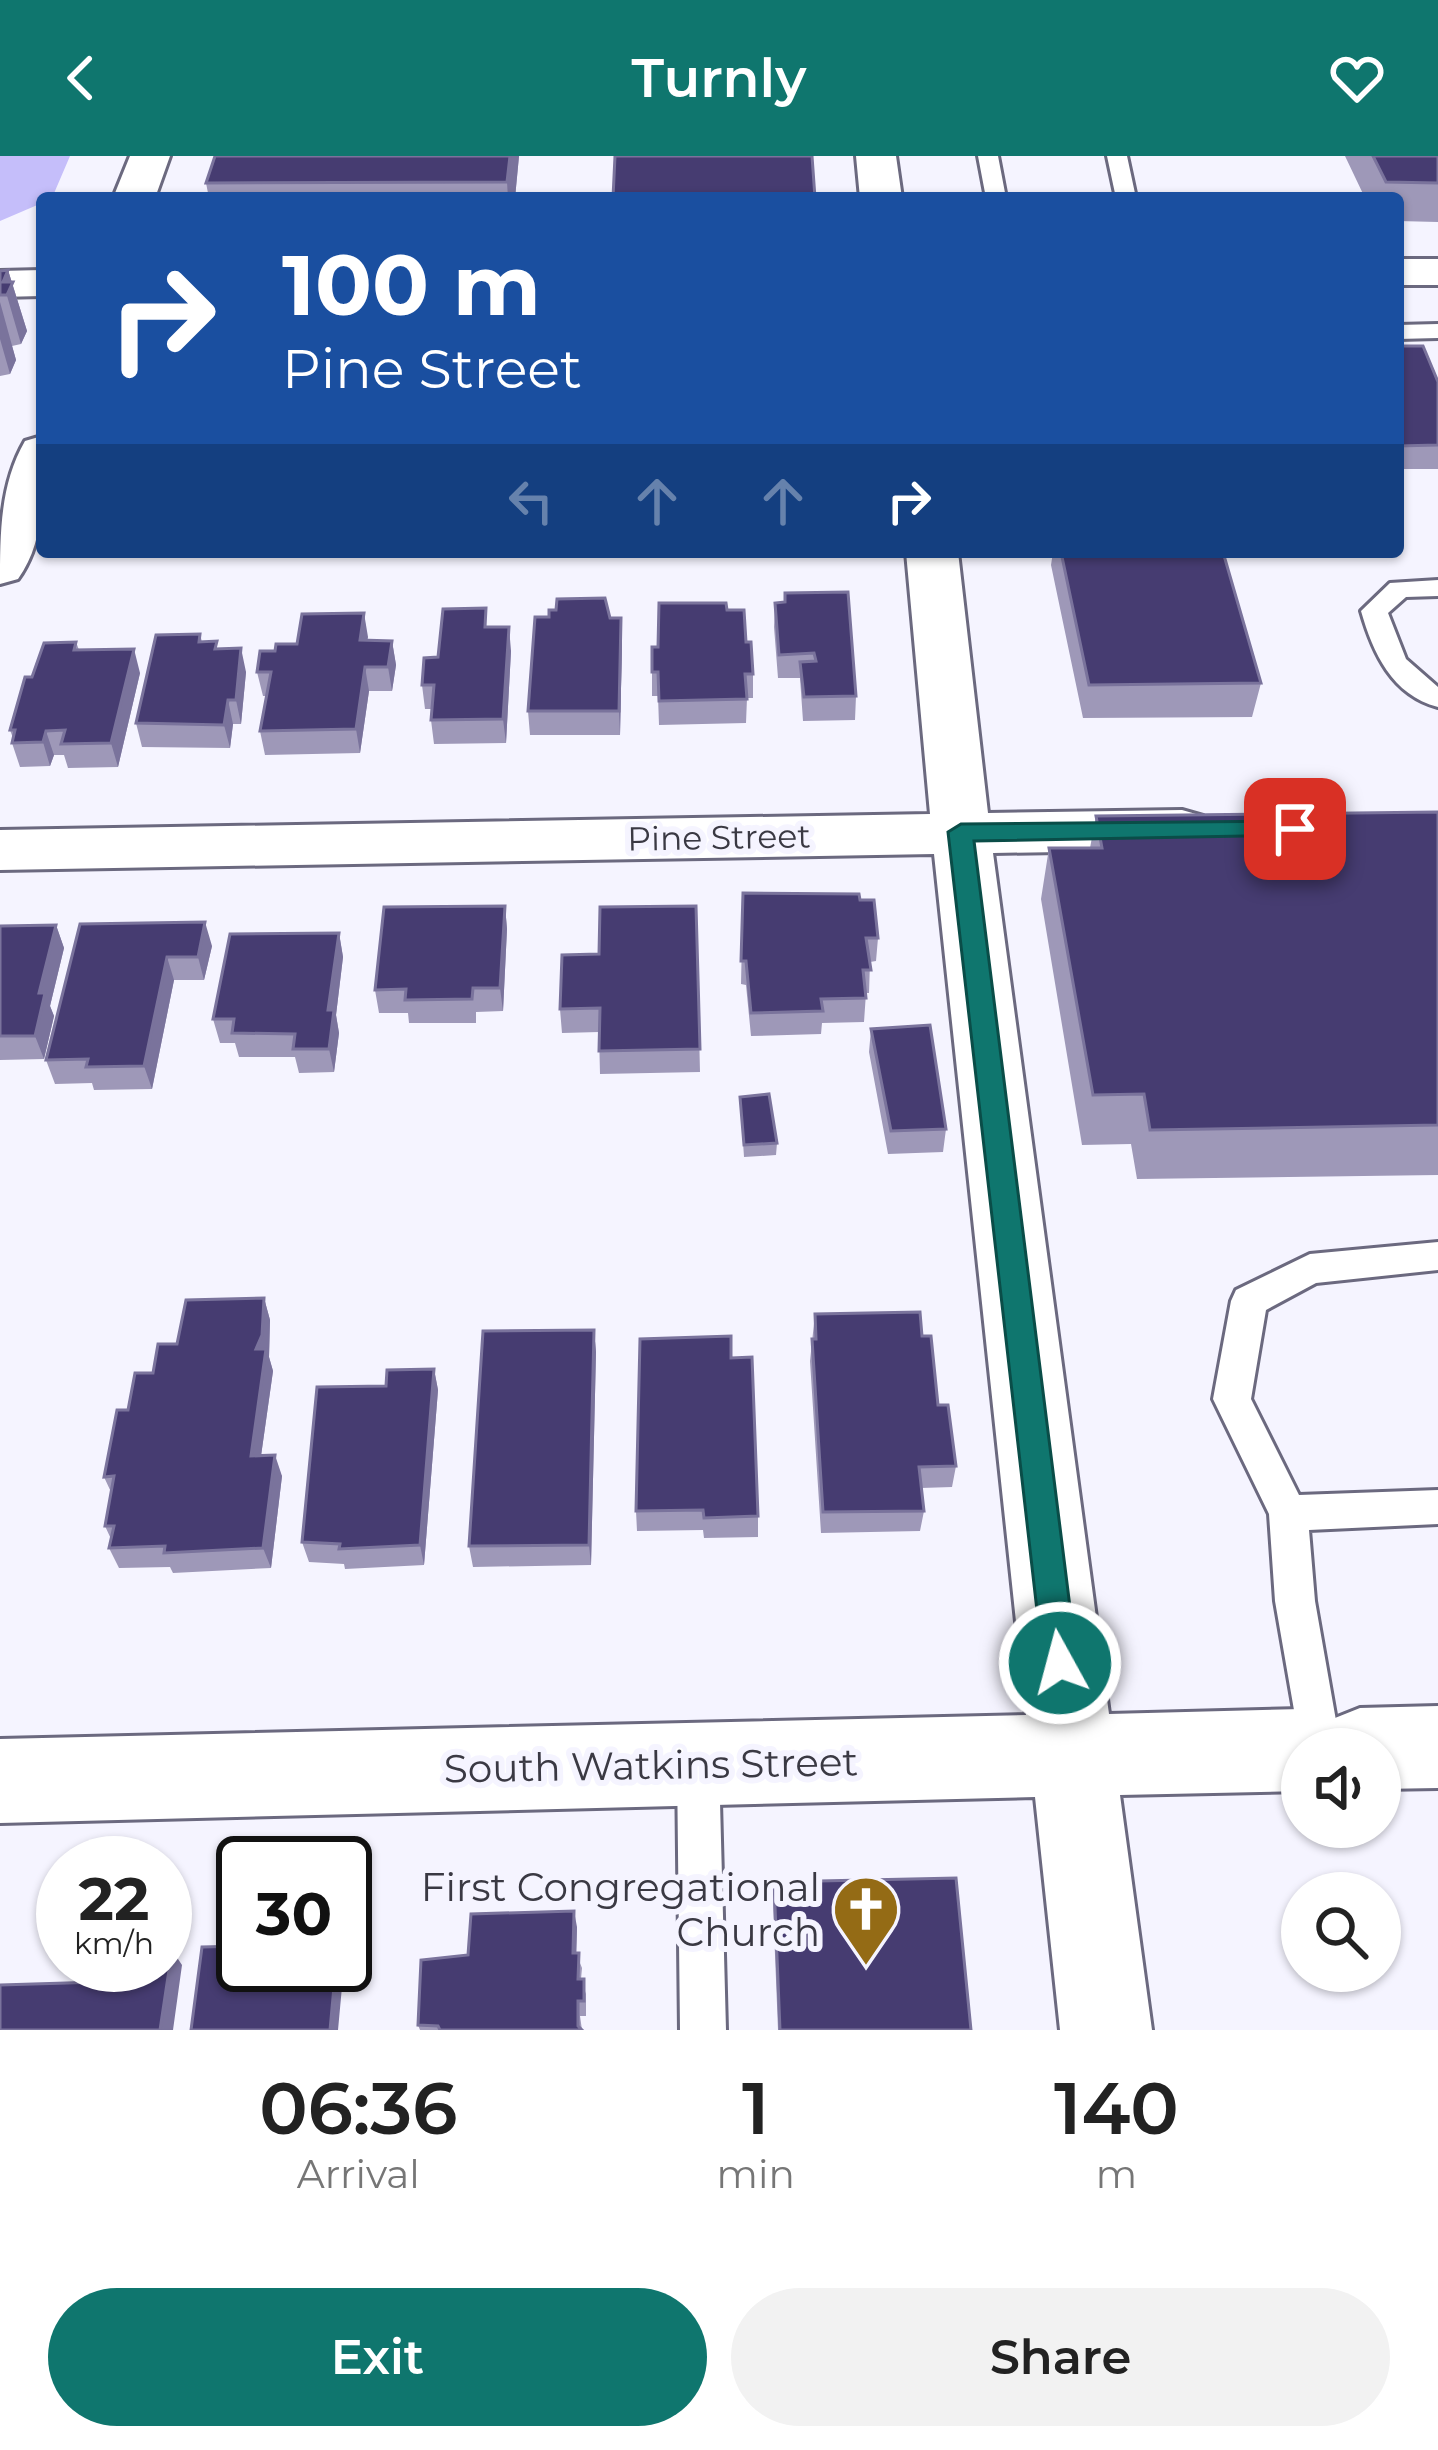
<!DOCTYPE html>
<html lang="en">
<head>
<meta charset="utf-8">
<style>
	:root { --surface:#fff; --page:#f2f2f2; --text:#222; --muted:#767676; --accent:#0f766e }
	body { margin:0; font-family:Montserrat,sans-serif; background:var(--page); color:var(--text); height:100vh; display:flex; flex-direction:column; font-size:45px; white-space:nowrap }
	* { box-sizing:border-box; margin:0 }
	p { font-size:39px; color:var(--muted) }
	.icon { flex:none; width:66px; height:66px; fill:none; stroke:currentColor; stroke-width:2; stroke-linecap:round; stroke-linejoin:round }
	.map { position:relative; height:1874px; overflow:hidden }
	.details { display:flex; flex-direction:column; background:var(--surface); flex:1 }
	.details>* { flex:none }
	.top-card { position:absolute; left:36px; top:36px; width:1368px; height:366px; border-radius:12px; box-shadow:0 3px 9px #0004; background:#1a4fa0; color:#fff; overflow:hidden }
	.buttons { position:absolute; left:1281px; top:1572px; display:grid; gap:24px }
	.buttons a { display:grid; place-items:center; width:120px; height:120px; border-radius:50%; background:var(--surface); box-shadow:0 3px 9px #0004; font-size:60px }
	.speed { position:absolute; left:36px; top:1680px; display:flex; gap:24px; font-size:60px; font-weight:700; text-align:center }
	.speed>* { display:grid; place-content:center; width:156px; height:156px; border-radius:50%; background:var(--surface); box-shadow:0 3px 9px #0004; line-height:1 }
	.speed small { font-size:30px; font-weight:400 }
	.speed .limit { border:6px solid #111; border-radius:18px; background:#fff; color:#111 }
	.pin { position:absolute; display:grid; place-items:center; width:102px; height:102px; color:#fff; margin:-51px; border-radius:24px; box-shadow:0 6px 18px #0006 }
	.me { position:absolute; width:132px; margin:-66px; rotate:353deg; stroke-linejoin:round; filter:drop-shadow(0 0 9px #0008) }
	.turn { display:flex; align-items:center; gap:42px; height:252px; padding:0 48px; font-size:54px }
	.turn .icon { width:156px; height:156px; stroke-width:2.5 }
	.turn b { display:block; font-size:84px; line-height:102px }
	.lanes { display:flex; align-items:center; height:114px; padding:0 48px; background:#0003; justify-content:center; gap:60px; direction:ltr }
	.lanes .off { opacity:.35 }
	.eta { display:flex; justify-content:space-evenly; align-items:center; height:204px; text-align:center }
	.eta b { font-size:72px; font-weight:600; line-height:84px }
	.primary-button { display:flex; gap:24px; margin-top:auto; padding:24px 48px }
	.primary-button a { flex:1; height:138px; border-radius:72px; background:var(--accent); color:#fff; font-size:48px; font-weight:600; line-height:138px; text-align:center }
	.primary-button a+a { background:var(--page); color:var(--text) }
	header { display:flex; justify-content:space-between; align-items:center; height:156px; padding:0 48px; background:var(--accent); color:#fff; font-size:54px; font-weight:600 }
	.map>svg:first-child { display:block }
	.green { fill:#c5befa }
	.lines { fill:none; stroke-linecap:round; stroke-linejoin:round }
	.lane-casing { stroke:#6b697f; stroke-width:6 }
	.street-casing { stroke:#6b697f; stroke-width:6 }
	.secondary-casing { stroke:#6b697f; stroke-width:6 }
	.lane { fill:#fff; fill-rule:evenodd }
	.street { fill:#fff; fill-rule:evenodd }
	.secondary { fill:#fff; fill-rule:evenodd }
	.wall { fill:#9e98b8 }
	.shaded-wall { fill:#7a739c }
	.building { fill:#463c71; stroke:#7a739c; stroke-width:3 }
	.route { fill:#0f766e; stroke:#0a4d48; stroke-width:3 }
	.labels { text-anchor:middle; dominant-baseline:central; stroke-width:12; stroke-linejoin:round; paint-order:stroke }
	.street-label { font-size:33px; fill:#3a3943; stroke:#f5f4ff }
	.near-street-label { font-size:39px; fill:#3a3943; stroke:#f5f4ff }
	.near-poi-label { font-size:39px; fill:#3a3943; stroke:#f5f4ff; text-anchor:end }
</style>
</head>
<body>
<header><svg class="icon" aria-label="back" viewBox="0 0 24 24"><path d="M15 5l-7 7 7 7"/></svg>Turnly<svg class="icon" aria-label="heart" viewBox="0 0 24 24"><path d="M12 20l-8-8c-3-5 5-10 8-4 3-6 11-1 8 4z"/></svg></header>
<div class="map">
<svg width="1438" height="1874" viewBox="0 0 1438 1874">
	<rect width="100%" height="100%" fill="#f5f4ff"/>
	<path class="green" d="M 0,0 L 70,0 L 52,42 L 42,42 L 42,47 L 0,65 Z"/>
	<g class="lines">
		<g class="lane-casing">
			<path id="lane" d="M 978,0 L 998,0 L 1006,42 L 986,42 Z
				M 1107,0 L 1127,0 L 1136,42 L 1116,42 Z
				M 1438,168 L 1438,182 L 1398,183 L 1398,169 Z
				M 1438,424 L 1438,440 L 1406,441 L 1388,457 L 1406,503 L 1438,531 L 1438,551 C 1392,539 1373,497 1361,455 L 1390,427 Z
				M 1438,1086 L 1438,1114 L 1316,1127 L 1266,1154 L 1251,1243 L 1299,1339 L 1438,1334 L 1438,1368 L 1309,1374 L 1315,1445 L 1341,1593 L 1302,1593 L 1302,1600 L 1275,1445 L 1269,1358 L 1213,1243 L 1231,1145 L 1236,1134 L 1310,1098 Z
				M 698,1587 L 713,1593 L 719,1608 L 726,1874 L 680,1874 L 677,1608 L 683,1593 Z"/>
		</g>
		<g class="street-casing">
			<path id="street" d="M 130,0 L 170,0 L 155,42 L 113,42 Z
				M 856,0 L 896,0 L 902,42 L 860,42 Z
				M 42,280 C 42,329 48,381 18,423 L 0,428 C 0,378 0,328 25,285 Z
				M 906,396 L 958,396 L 988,657 L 1182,654 L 1203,660 L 1211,674 L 1203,688 L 1182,694 L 993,697 L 1109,1558 L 1302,1553 L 1330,1564 L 1360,1552 L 1438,1550 L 1438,1632 L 1380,1633 L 1380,1593 L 1302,1593 L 1302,1635 L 1120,1639 L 1152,1874 L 1060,1874 L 1035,1641 L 0,1667 L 0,1583 L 1026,1559 L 934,698 L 0,714 L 0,674 L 930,658 Z"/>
		</g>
		<g class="secondary-casing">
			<path id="secondary" d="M 1398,103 L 1438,103 L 1438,129 L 1398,129 Z
				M 42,114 L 42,140 L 0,141 L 0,115 Z"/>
		</g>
		<use href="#lane" class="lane"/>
		<use href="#street" class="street"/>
		<use href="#secondary" class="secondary"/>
	</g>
	<path class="wall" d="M 215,0 L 519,0 L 515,42 L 209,42 L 206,27 Z
		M 1345,0 L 1438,0 L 1438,66 L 1398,65 L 1398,42 L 1365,42 Z
		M 8,114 L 27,175 L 21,188 L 12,190 L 16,204 L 10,218 L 0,220 L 0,115 Z
		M 1398,190 L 1438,226 L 1438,313 L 1398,313 Z
		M 1053,396 L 1223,396 L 1261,527 L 1252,561 L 1083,562 L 1051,409 Z
		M 775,447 L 856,540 L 855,564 L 803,565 L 800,522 L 778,522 L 774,471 Z
		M 727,454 L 746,486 L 753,518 L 753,542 L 747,542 L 746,567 L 659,569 L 658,540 L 652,540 L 652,516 L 658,491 Z
		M 364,457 L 367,484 L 392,485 L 396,509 L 392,535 L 369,535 L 360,597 L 265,599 L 260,575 L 266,540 L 263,540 L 257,516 L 275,495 L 297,488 Z
		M 488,471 L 511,495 L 506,587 L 434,588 L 431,564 L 432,553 L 425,553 L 422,529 L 438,501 Z
		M 200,478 L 202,486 L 218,493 L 246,516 L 241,568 L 233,568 L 230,592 L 142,591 L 136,567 Z
		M 76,486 L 79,494 L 140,517 L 118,611 L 68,612 L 64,599 L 54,599 L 50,610 L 20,611 L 12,587 L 13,582 L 10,574 L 32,521 Z
		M 622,486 L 620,579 L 530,579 L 528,555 Z
		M 1438,656 L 1438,1019 L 1137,1023 L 1131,988 L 1082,989 L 1041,743 L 1049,692 L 1090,692 L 1096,660 Z
		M 743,737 L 860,744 L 878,782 L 876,805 L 870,806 L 869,837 L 866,837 L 864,866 L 822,867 L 821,878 L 751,880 L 746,829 L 741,828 Z
		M 505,750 L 507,773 L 503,855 L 476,856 L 476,867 L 409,867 L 408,857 L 379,857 L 375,834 Z
		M 696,750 L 700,916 L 600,918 L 599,876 L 562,877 L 560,853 L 599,798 Z
		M 80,768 L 212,790 L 204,824 L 174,824 L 152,933 L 94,934 L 92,927 L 55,928 L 46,904 Z
		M 56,769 L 64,792 L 50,850 L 54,860 L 44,903 L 0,904 L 0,770 Z
		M 339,777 L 343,801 L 336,859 L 339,877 L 334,916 L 299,917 L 295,901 L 239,901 L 235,887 L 220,887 L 213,863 Z
		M 871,873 L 946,973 L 943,996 L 888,998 L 869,896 Z
		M 740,941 L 777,987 L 776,999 L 744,1001 Z
		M 264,1142 L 270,1164 L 269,1201 L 273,1215 L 261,1300 L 282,1320 L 271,1412 L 173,1417 L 170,1411 L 119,1412 L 109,1392 L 111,1383 L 105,1370 L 111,1336 L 104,1321 L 128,1254 L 153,1217 L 177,1188 Z
		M 815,1158 L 922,1180 L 938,1249 L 956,1310 L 952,1331 L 921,1332 L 924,1355 L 920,1375 L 821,1377 L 810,1205 Z
		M 594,1174 L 596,1196 L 591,1409 L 473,1411 L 469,1390 Z
		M 731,1202 L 758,1360 L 758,1381 L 704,1382 L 703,1374 L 637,1375 L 636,1355 Z
		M 434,1213 L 438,1234 L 424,1409 L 345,1413 L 344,1408 L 309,1406 L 302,1386 L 386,1230 Z
		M 774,1726 L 971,1874 L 778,1874 L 773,1749 Z
		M 577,1771 L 576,1797 L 582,1812 L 581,1823 L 586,1838 L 586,1860 L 580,1860 L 582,1874 L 420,1874 L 418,1869 L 468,1799 Z"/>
	<path class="shaded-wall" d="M 510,0 L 519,0 L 515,42 L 508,42 L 507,26 Z
		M 8,114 L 27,175 L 21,188 L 3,126 Z
		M 0,146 L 16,204 L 10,218 L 0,183 Z
		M 364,457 L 368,481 L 364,507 L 360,484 Z
		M 621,462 L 622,486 L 620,579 L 619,555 Z
		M 509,471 L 511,495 L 506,587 L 503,563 Z
		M 392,485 L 396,509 L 392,535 L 388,511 Z
		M 241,492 L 246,516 L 241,568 L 236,544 Z
		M 134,493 L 140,517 L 118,611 L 111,587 Z
		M 365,511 L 369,535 L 360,597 L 356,573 Z
		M 228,544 L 233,568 L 230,592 L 224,569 Z
		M 46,575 L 54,599 L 50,610 L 43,586 Z
		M 505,750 L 507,773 L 503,855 L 500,832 Z
		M 205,766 L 212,790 L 204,824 L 198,801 Z
		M 56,769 L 64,792 L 50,850 L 54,860 L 44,903 L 35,880 L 39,837 Z
		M 339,777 L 343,801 L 336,859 L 339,877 L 334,916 L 329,893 L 328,854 Z
		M 167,801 L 174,824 L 152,933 L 144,910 Z
		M 264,1142 L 270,1164 L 269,1201 L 273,1215 L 258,1321 L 251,1300 L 256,1193 Z
		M 594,1174 L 596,1196 L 591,1409 L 589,1389 Z
		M 434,1213 L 438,1234 L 424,1409 L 420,1389 Z
		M 275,1299 L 282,1320 L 271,1412 L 263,1392 Z
		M 574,1755 L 577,1771 L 576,1812 L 573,1797 Z
		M 172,1794 L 182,1809 L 173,1874 L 160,1874 Z
		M 336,1809 L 344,1809 L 338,1874 L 330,1874 Z"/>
	<path class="building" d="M 215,0 L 510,0 L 507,26 L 206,27 Z
		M 615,0 L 812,0 L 815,42 L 613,42 Z
		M 1373,0 L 1438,0 L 1438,27 L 1386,26 Z
		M 8,114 L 3,126 L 13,126 L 7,139 L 0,139 L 0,115 Z
		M 1398,190 L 1423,190 L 1438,226 L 1438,289 L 1398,290 Z
		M 1061,396 L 1223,396 L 1261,527 L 1089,529 Z
		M 848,436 L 856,540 L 804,541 L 800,506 L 816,505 L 814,497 L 779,499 L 775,447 L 785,446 L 785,437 Z
		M 605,442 L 610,462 L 621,462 L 619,555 L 528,555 L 535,461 L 549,461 L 549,454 L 556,454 L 557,443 Z
		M 659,447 L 726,447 L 727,454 L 744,454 L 746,486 L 751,486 L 753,518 L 745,518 L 747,543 L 659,545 L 658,516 L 652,516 L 652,491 L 658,491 Z
		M 486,452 L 485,471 L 509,471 L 503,563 L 431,564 L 434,529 L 422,529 L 424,502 L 438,501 L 443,453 Z
		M 364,457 L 360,484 L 392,485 L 388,511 L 365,511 L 356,573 L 260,575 L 271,516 L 257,516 L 260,495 L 275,495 L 276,488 L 297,488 L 302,458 Z
		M 200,478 L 199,486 L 217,485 L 215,493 L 241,492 L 236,544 L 228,544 L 224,569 L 136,567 L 156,479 Z
		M 76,486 L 74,494 L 134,493 L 111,587 L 61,588 L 65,574 L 46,575 L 43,586 L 12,587 L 15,574 L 10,574 L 25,521 L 32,521 L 44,487 Z
		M 1438,656 L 1438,969 L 1150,974 L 1144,938 L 1093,939 L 1049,692 L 1102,692 L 1096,660 Z
		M 743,737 L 859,738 L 860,744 L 874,744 L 878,782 L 866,782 L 871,814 L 863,814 L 866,842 L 821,843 L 823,855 L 751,857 L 746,805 L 741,805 Z
		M 505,750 L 500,832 L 473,832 L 472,843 L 405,844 L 406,833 L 375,834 L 384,751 Z
		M 696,750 L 700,893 L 599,895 L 600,852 L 560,853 L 562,799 L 599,798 L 600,751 Z
		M 205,766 L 198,801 L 167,801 L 144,910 L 86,911 L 88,903 L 46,904 L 80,768 Z
		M 56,769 L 39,837 L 45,837 L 35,880 L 0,880 L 0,770 Z
		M 339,777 L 328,854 L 334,854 L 329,893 L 293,893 L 295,878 L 232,877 L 234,863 L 213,863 L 230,778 Z
		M 930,869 L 946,973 L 891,975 L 871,873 Z
		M 769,938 L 777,987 L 744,989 L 740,941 Z
		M 264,1142 L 262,1179 L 256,1193 L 266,1193 L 251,1300 L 275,1299 L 263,1392 L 164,1397 L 165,1390 L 109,1392 L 114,1370 L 105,1370 L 114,1320 L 104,1321 L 117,1254 L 128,1254 L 135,1217 L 153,1217 L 158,1188 L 177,1188 L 186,1144 Z
		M 920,1156 L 922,1180 L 931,1180 L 938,1249 L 948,1249 L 956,1310 L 919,1311 L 924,1355 L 823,1356 L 812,1183 L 816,1183 L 815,1158 Z
		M 594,1174 L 589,1389 L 469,1390 L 483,1175 Z
		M 731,1180 L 731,1202 L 752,1201 L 758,1360 L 704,1362 L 703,1354 L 636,1355 L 640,1183 Z
		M 434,1213 L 420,1389 L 339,1393 L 340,1388 L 302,1386 L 317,1231 L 386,1230 L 387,1214 Z
		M 956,1722 L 971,1874 L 780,1874 L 774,1726 Z
		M 574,1755 L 573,1797 L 579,1797 L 578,1823 L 584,1823 L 584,1845 L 578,1845 L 578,1870 L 582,1874 L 440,1874 L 438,1870 L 418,1869 L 421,1804 L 468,1799 L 471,1758 Z
		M 243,1790 L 243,1809 L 336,1809 L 330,1874 L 191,1874 L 202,1791 Z
		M 165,1794 L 172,1794 L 160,1874 L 0,1874 L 0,1829 L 99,1826 L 102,1809 L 165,1809 Z"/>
	<path class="route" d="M 1295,665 L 1303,667 L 1303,679 L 974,685 L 1077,1507 L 1072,1518 L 1060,1523 L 1048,1518 L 1043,1507 L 948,676 L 961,668 Z"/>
	<defs>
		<g id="church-pin" transform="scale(3.45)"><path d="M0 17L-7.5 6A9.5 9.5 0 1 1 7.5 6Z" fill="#946b15" stroke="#f5f4ff"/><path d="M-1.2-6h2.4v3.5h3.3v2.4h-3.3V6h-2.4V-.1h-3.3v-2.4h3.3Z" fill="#fff"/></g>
	</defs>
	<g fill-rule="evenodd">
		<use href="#church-pin" x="866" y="1753"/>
	</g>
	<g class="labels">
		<g class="street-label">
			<text transform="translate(719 681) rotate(-1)">Pine Street</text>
		</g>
		<g class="near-street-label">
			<text transform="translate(651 1609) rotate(-1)">South Watkins Street</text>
		</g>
		<g class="near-poi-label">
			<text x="820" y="1731">First Congregational<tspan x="820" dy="45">Church</tspan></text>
		</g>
	</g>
</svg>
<div class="buttons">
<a><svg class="icon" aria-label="sound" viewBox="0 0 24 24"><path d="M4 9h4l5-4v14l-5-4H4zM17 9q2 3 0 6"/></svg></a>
<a><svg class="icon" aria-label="search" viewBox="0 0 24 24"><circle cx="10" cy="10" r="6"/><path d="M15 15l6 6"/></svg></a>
</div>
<div class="speed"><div>22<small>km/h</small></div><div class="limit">30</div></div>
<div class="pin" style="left:1295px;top:673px;background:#d93025"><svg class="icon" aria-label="arrive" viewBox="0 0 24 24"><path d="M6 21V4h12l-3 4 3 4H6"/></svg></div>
<svg class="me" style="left:1060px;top:1507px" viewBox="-20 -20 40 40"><circle r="17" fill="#0f766e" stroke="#fff" stroke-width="3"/><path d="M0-11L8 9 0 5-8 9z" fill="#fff"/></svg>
<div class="top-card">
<div class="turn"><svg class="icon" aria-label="right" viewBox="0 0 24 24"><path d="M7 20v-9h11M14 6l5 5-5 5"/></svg><div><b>100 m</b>Pine Street</div></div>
<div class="lanes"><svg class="icon off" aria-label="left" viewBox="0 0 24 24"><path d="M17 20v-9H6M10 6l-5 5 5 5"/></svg><svg class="icon off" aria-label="ahead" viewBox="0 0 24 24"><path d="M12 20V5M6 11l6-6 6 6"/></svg><svg class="icon off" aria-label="ahead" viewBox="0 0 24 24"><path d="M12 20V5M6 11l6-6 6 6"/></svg><svg class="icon" aria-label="right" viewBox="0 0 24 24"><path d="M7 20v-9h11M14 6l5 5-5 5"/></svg></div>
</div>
</div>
<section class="details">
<div class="eta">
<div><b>06:36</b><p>Arrival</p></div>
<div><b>1</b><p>min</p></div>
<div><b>140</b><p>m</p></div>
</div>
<div class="primary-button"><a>Exit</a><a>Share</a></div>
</section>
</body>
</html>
